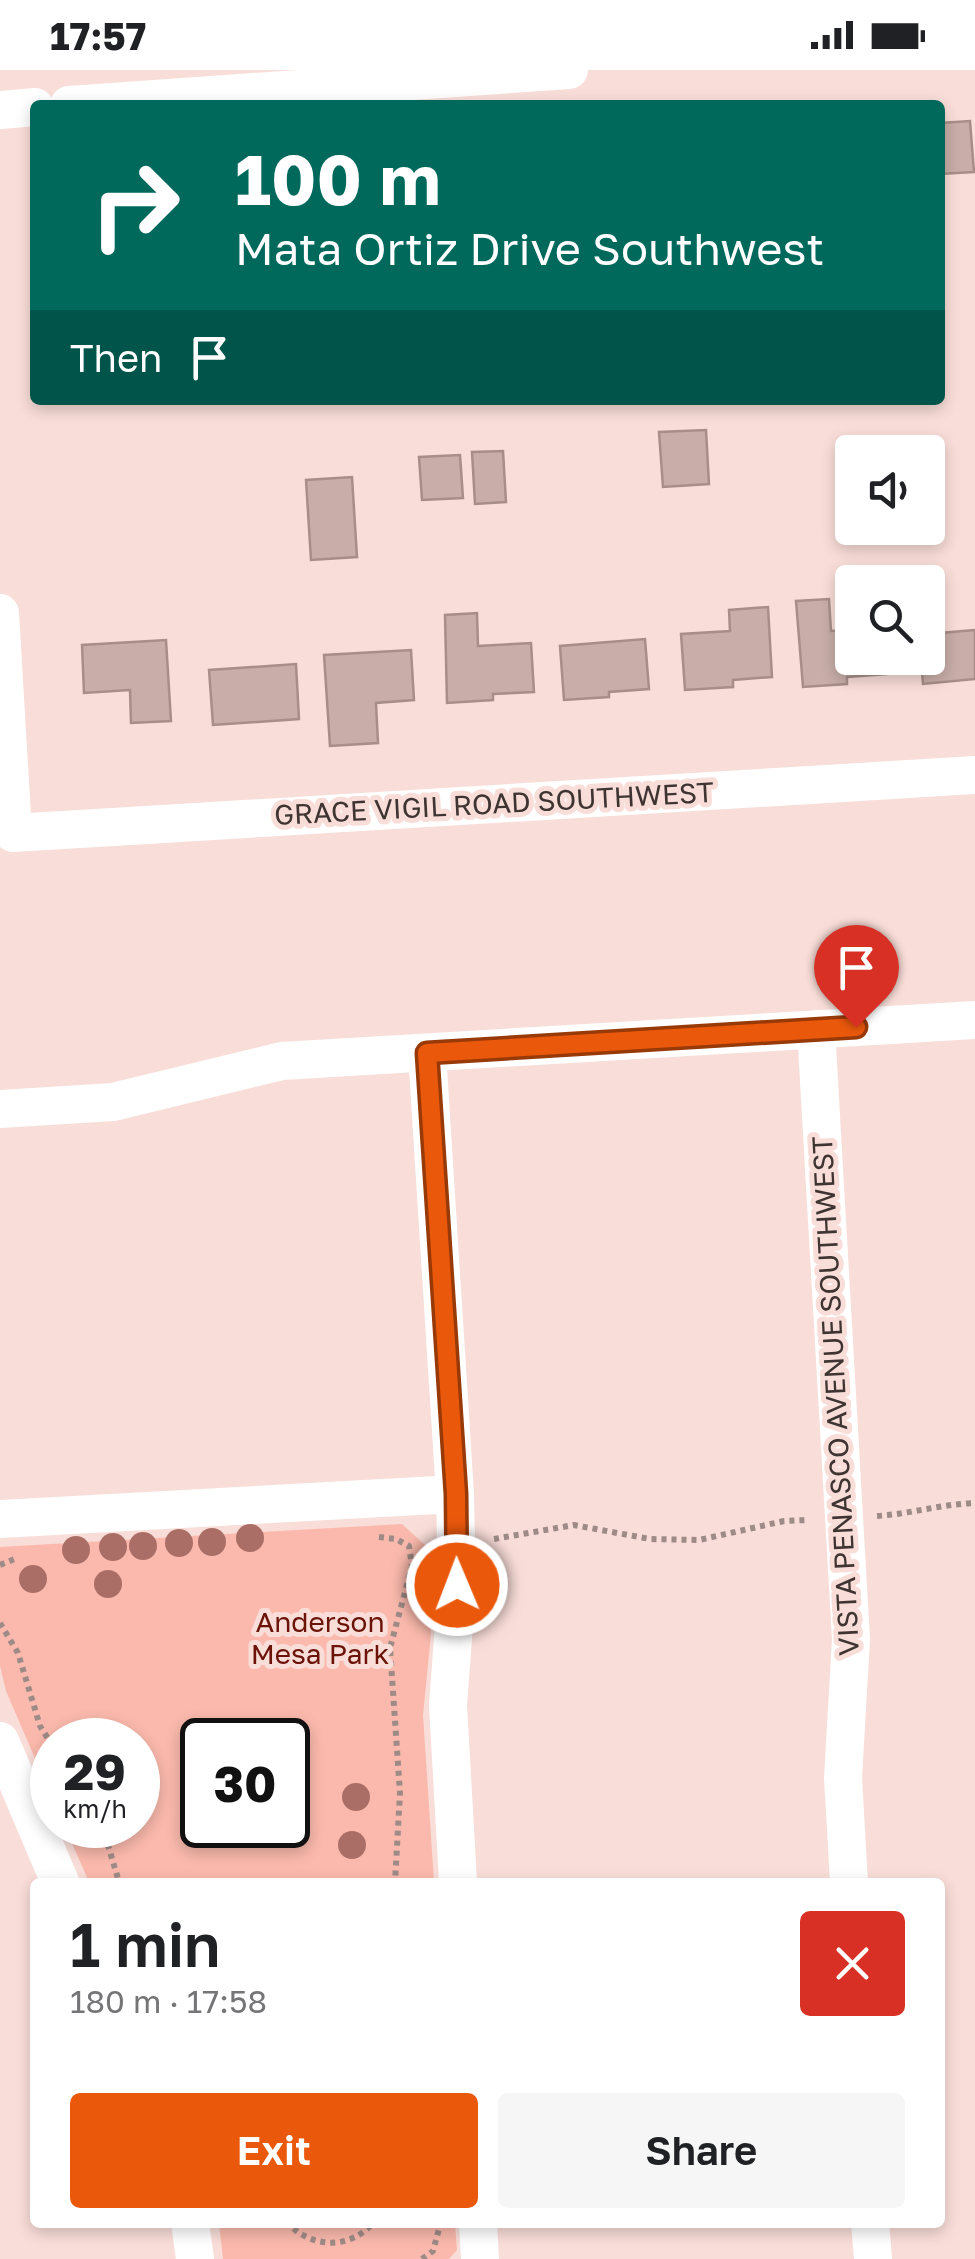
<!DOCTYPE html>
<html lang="en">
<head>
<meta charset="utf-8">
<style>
	:root { --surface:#fff; --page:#f6f6f6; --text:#202124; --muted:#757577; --accent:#ea580c }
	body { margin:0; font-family:"Golos Text",sans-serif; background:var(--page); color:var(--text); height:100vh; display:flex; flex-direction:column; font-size:38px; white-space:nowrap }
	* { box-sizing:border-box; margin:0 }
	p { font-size:32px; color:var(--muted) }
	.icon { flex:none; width:55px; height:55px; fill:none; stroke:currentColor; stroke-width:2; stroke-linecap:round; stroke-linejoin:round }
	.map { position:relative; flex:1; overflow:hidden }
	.details { position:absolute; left:30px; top:1808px; width:915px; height:350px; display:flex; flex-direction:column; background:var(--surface); border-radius:10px; box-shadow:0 5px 15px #0003 }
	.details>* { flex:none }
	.top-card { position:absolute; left:30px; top:30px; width:915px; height:305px; border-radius:10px; box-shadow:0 5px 15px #0003; background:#00695c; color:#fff; overflow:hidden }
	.tools { position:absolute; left:835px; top:365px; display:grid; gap:20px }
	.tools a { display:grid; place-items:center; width:110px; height:110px; border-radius:10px; background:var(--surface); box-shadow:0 5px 15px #0003; font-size:50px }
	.speed { position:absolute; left:30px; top:1648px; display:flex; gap:20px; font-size:50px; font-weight:700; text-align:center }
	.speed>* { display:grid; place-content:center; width:130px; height:130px; border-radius:50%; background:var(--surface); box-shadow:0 5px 15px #0003; line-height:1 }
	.speed small { font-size:25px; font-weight:400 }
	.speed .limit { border:5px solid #111; border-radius:15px; background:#fff; color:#111 }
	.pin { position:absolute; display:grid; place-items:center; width:85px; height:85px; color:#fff; margin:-102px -42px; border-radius:50% 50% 50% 0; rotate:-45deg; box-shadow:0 0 10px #0007 }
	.pin .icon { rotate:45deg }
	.me { position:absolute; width:110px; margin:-55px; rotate:359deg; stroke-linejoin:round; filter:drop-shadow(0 0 8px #0008) }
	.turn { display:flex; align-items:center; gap:35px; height:210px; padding:0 40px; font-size:45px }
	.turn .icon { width:130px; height:130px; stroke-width:2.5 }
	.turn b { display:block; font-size:70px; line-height:85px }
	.then { display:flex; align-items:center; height:95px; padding:0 40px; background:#0003; gap:20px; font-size:38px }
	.round { display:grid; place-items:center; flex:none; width:105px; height:105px; border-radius:10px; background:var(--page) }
	.headline { display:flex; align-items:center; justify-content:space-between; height:170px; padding:0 40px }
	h1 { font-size:60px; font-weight:600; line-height:75px }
	.action { display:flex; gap:20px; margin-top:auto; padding:20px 40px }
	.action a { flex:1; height:115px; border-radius:10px; background:var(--accent); color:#fff; font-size:40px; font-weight:600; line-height:115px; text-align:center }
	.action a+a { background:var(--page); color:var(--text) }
	.status { display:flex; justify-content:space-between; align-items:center; height:70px; padding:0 50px; background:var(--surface); direction:ltr }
	.status svg { height:28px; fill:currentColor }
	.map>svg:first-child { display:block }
	.green { fill:#fab9ac; fill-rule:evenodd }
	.building { fill:#c8ada8; stroke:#a88e89; stroke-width:2.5 }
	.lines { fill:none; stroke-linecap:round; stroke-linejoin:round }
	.path { stroke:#9e8b87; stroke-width:6; stroke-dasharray:5 5; stroke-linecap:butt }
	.minor { stroke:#fff; stroke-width:38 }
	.tree { fill:#ab6e66 }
	.route-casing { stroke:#983908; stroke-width:25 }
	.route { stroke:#ea580c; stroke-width:18 }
	.labels { text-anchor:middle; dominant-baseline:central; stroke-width:10; stroke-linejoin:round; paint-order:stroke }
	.street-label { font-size:28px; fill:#3e3432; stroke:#f9ddd8 }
	.park-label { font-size:28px; fill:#6b1308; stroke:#f9ddd8 }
</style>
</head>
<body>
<div class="status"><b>17:57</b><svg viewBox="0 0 49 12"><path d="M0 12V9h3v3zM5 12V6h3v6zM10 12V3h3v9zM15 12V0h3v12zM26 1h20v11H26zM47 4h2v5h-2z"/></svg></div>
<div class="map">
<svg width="975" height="2189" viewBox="0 0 975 2189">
	<rect width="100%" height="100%" fill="#f9ddd8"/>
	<path class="green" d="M 402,1454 L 426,1476 L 431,1564 L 423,1645 L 434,1812 L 89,1812 L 64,1755 L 138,1755 L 138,1670 L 52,1670 L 52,1728 L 6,1621 L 0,1596 L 0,1477 ZM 202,1670 L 288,1670 L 288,1755 L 202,1755 Z
		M 219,2153 L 455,2153 L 457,2180 L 449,2189 L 223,2189 Z"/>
	<path class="building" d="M 970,51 L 974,102 L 940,104 L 940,53 Z
		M 706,360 L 709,414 L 663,417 L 659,362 Z
		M 503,381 L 506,432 L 475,434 L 472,382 Z
		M 460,385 L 463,428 L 422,430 L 419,387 Z
		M 352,407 L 357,487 L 311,490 L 306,410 Z
		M 829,529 L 831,561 L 852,559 L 852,588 L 885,588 L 886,604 L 847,607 L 847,614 L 803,617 L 796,531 Z
		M 768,537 L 772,607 L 733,610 L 733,617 L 685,620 L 681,564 L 730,561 L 729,540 Z
		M 477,543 L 478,576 L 531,573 L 534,622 L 493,624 L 493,630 L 447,633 L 445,545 Z
		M 975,560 L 975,609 L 923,614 L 921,588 L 928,588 L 928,564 Z
		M 645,569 L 649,619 L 609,622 L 609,627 L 564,630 L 560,576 Z
		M 166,570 L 171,651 L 131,653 L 130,620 L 84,623 L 82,575 Z
		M 411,580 L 414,630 L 376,633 L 378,673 L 330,676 L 324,585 Z
		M 296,594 L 299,649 L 213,655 L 209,600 Z"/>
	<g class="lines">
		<path class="path" d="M 877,1446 C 910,1444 941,1434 975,1433
			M 379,1467 L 396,1469 L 409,1476 L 412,1496 L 390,1578 L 400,1723 L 395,1812
			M 494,1469 L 574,1455 L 650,1469 L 699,1470 L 784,1451 L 808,1450
			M 0,1495 L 17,1488
			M 0,1553 L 18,1583 L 40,1656 L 52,1675
			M 102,1755 L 119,1812
			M 286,2152 C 311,2178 349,2181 374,2152
			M 422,2189 L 433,2181 L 439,2159"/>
		<path class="minor" d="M 69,35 L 569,0
			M 0,40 L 35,37
			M 0,543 L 13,763 L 975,705
			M 816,959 L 851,1569 L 843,1708 L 849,1812
			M 427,983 L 455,1424 L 457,1515 L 448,1635 L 458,1812
			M 0,1039 L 113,1032 L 282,991 L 975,950
			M 0,1449 L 455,1424
			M 0,1671 L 60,1812
			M 190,2152 L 195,2189
			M 478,2152 L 480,2189
			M 870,2152 L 873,2189"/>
	</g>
	<g class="tree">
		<circle cx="250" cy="1468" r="14"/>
		<circle cx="212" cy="1472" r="14"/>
		<circle cx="179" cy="1473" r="14"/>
		<circle cx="143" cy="1476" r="14"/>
		<circle cx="113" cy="1477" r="14"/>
		<circle cx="76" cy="1480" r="14"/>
		<circle cx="33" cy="1509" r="14"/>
		<circle cx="108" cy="1514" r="14"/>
		<circle cx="356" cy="1727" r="14"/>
		<circle cx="352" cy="1775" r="14"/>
	</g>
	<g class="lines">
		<g class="route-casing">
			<path id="route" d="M 457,1515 L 456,1424 L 427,983 L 856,957"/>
		</g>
		<use href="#route" class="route"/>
	</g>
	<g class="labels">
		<g class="street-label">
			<text transform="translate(494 733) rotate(-3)">GRACE VIGIL ROAD SOUTHWEST</text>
			<text transform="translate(835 1326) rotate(-93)">VISTA PENASCO AVENUE SOUTHWEST</text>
		</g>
		<g class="park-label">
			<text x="320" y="1551">Anderson<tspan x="320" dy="32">Mesa Park</tspan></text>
		</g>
	</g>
</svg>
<div class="tools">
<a><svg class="icon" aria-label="sound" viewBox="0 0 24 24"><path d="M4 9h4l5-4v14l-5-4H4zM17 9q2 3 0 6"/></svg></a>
<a><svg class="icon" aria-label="search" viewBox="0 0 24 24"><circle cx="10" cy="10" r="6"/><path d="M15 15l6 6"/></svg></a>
</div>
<div class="speed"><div>29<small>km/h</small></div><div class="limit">30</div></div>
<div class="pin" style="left:856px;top:957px;background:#d93025"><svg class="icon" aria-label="arrive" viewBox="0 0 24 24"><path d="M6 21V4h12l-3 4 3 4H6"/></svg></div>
<svg class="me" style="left:457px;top:1515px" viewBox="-20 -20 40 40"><circle r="17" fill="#ea580c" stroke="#fff" stroke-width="3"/><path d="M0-11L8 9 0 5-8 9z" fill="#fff"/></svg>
<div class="top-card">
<div class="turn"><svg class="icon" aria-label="right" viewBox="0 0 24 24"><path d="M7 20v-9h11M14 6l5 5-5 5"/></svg><div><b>100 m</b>Mata Ortiz Drive Southwest</div></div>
<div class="then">Then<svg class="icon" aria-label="arrive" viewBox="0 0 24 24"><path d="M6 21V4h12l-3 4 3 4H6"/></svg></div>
</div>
<section class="details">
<div class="headline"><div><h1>1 min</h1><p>180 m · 17:58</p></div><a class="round" style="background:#d93025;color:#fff"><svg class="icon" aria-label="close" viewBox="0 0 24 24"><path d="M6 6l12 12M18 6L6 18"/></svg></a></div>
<div class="action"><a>Exit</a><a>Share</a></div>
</section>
</div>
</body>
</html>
